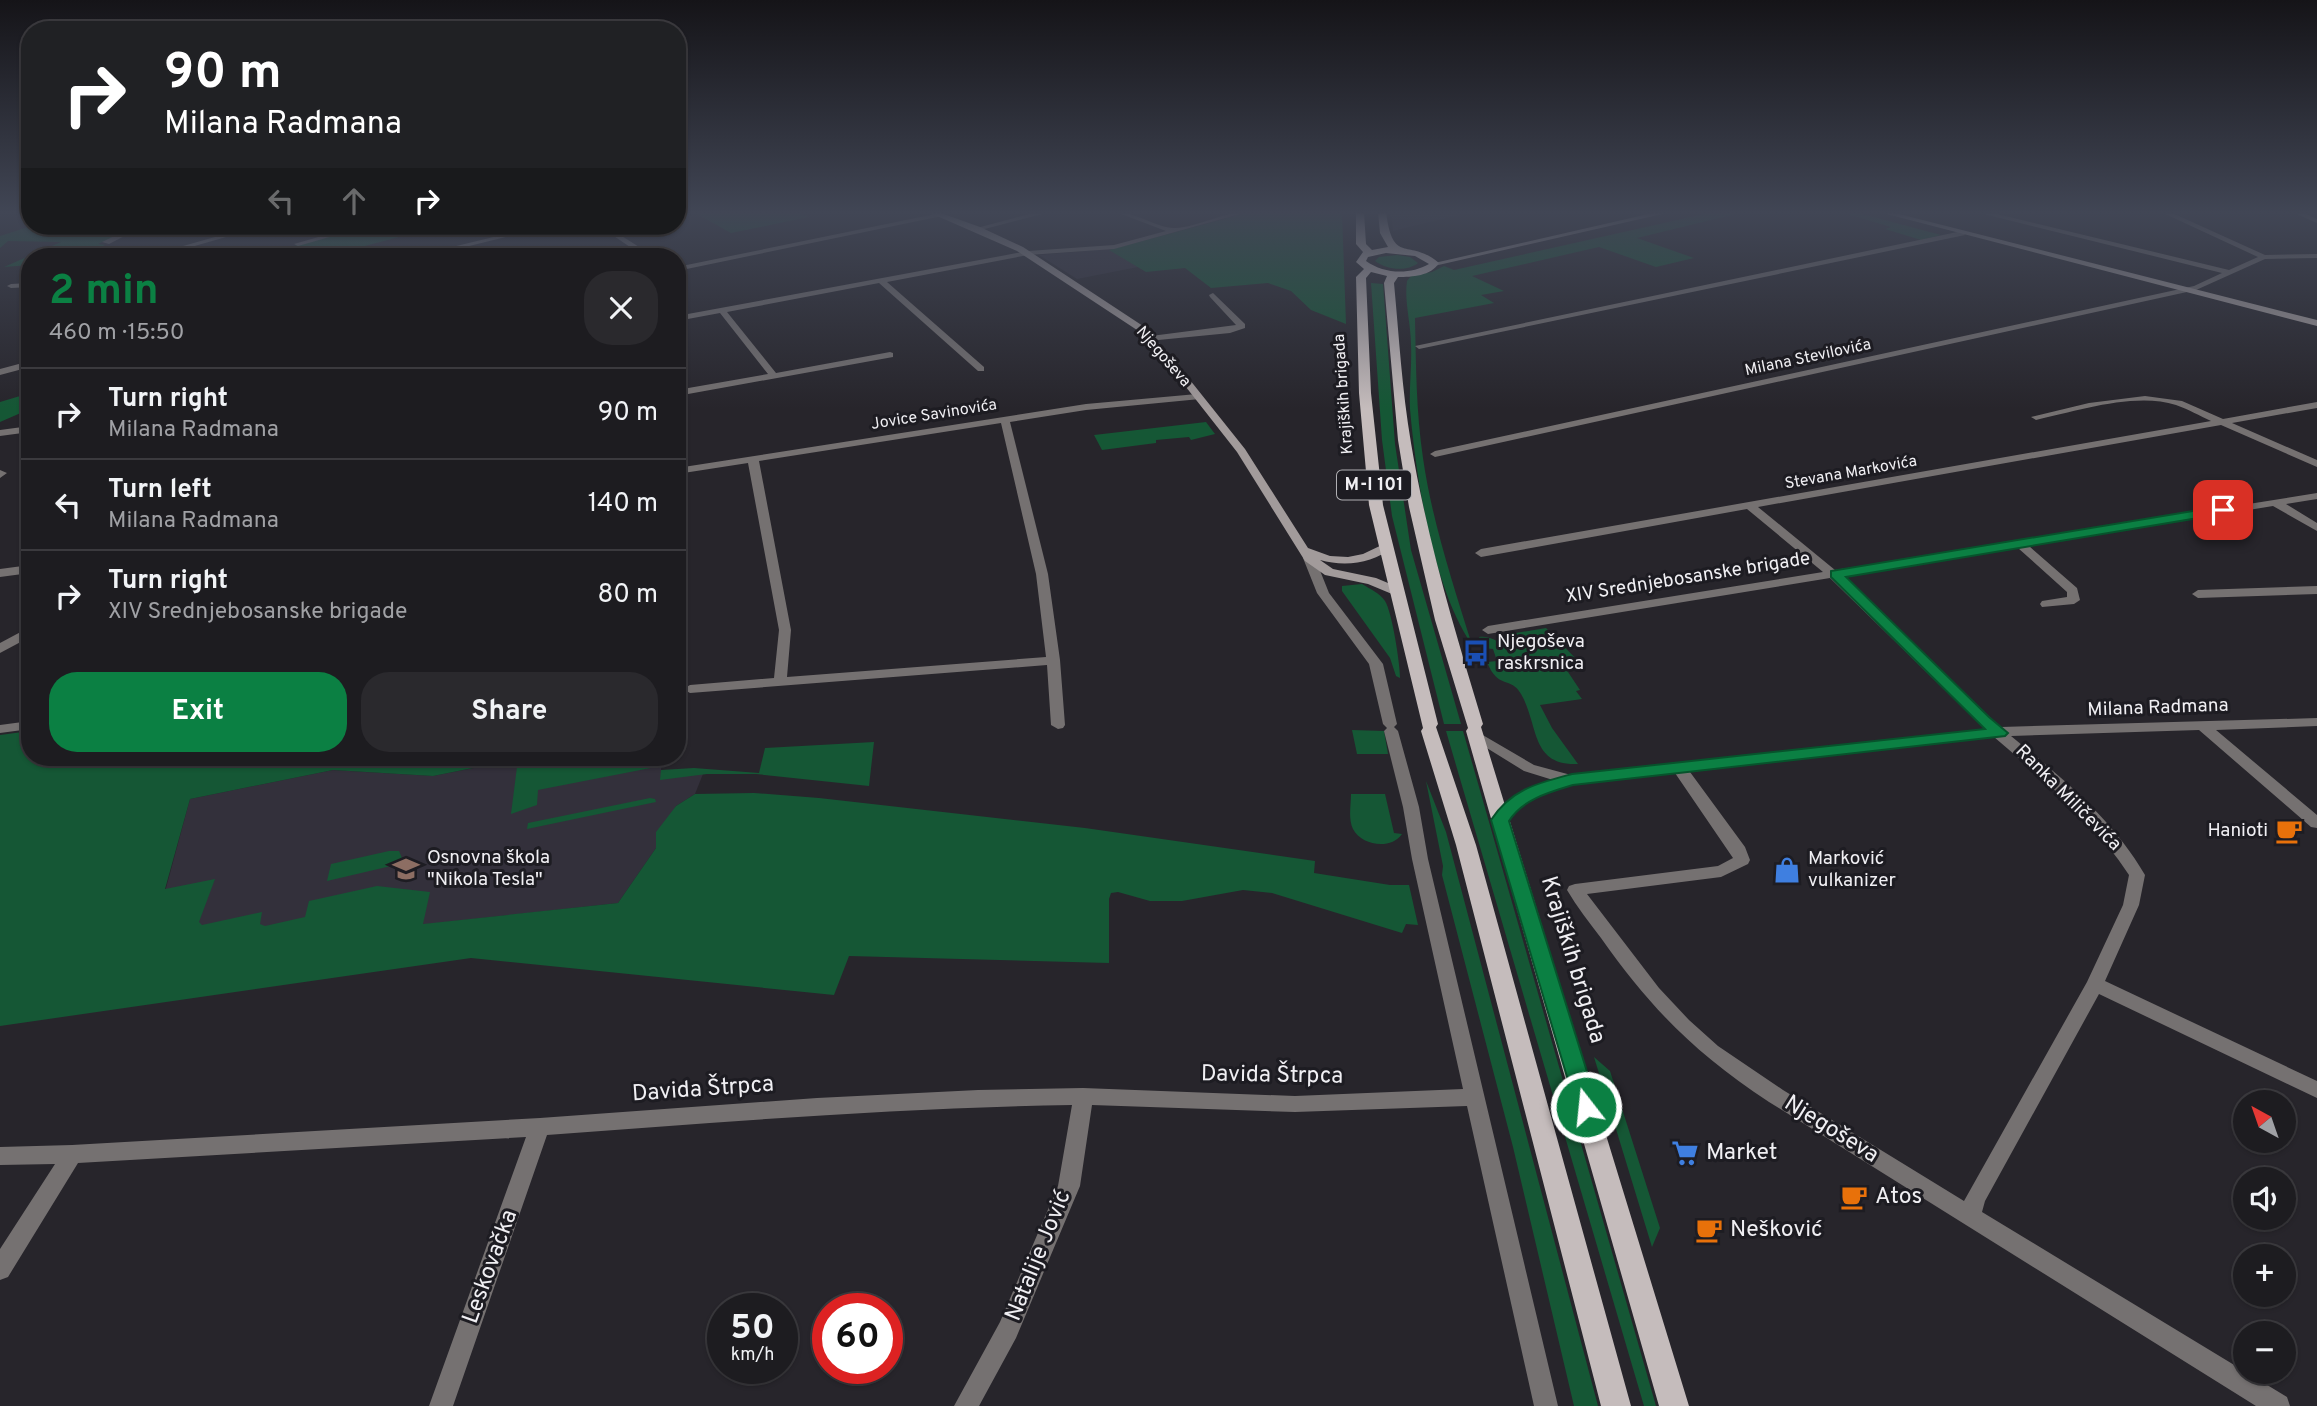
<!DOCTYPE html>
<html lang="en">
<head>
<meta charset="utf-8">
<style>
	:root { --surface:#1d1c20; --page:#2a292d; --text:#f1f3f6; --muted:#a0a1a5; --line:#3b3a3e; --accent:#0b8043 }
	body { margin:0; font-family:Overpass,sans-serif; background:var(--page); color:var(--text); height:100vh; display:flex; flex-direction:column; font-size:26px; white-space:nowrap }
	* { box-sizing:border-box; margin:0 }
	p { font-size:23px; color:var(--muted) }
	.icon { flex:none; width:38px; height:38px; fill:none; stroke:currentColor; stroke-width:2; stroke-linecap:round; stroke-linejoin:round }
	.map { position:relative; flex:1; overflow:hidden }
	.panel { position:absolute; left:21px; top:248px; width:665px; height:518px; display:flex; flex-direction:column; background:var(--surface); border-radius:28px; box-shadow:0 2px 5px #0004,0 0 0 2px var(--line) }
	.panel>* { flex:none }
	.top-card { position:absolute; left:21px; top:21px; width:665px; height:214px; border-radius:28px; box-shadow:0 2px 5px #0004,0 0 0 2px var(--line); background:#202124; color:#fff; overflow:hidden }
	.needle { width:46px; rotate:320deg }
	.fabs { position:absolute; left:2233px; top:1090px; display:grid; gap:14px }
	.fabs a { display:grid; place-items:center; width:63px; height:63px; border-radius:50%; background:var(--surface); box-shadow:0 2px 5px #0004,0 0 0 2px var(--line); font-size:35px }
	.speed { position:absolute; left:707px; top:1293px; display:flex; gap:14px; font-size:35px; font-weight:700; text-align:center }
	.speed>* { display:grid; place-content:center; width:91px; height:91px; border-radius:50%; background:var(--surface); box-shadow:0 2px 5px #0004,0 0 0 2px var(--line); line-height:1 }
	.speed small { font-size:18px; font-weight:400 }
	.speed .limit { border:10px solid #d22; background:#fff; color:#111 }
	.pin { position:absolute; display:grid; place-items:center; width:60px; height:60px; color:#fff; margin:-30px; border-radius:14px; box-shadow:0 4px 10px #0006 }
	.me { position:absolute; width:77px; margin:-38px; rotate:344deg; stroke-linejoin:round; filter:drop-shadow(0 0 5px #0008) }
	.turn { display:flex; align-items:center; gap:24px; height:147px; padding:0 28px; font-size:32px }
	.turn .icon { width:91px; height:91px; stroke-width:2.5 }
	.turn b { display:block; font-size:49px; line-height:60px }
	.lanes { display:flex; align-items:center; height:66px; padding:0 28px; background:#0003; justify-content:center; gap:35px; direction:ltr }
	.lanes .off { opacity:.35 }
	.round { display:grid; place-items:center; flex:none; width:74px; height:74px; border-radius:28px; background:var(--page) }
	.head { display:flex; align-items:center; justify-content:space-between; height:119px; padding:0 28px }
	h1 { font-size:42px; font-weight:700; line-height:52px; color:var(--accent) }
	.primary-button { display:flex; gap:14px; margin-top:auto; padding:14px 28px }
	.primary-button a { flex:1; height:80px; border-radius:28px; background:var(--accent); color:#fff; font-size:28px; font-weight:700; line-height:80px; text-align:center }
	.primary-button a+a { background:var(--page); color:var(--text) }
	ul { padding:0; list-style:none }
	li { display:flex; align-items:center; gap:21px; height:91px; padding:0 28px; border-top:2px solid var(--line) }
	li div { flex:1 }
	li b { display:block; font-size:26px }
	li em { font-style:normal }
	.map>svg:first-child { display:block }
	.built { fill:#33303b }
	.green { fill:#155735 }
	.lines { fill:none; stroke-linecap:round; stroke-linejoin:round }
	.street { fill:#757171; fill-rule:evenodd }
	.secondary { fill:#a29b9b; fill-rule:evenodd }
	.primary { fill:#c5bcbc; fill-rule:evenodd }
	.route { fill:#0b8043; stroke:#07532c; stroke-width:2 }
	.labels { text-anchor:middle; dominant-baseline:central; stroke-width:6; stroke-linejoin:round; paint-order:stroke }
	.far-street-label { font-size:16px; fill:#f0eff3; stroke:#1d1c22 }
	.shield { fill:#1d1c22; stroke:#b1b0b4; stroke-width:2 }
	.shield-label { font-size:18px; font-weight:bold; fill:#f0eff3 }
	.street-label { font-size:19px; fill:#f0eff3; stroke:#1d1c22 }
	.poi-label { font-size:19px; fill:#f0eff3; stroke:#1d1c22; text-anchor:start }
	.near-street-label { font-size:23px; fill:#f0eff3; stroke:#1d1c22 }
	.near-poi-label { font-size:23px; fill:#f0eff3; stroke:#1d1c22; text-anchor:start }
</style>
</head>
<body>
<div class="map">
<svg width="2317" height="1406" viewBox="0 0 2317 1406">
	<rect width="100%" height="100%" fill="#27252b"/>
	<path class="built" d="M 1391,212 L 1471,212 L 1393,231 Z
		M 1109,249 L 1138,267 L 1077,279 L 1039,255 Z
		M 560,758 L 662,758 L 661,770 L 705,769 L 695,794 L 676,806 L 656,848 L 618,903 L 148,955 L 190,799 L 333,770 L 433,776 L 519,759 L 519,766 Z"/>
	<path class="green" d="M 705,212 L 797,212 L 809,217 L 731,233 L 697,214 Z
		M 1250,212 L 1342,212 L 1346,324 L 1311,310 L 1291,291 L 1268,283 L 1211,288 L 1185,268 L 1146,272 L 1109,250 Z
		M 1713,212 L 1744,212 L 1637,238 L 1694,258 L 1656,267 L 1599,247 L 1472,276 L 1504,291 L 1481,295 L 1494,303 L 1415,318 C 1416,365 1416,411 1423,458 C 1432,521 1453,584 1472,645 C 1433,588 1416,478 1410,409 C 1409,387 1412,366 1411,345 C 1411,323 1404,302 1407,281 L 1411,276 L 1432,272 L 1444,266 L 1454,270 Z
		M 1841,212 L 1855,212 L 1941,235 L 1921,240 L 1885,229 L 1891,227 Z
		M 31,226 L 137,226 L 98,244 L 105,245 L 80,257 L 30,257 L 30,265 L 4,267 L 61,242 L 8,241 L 0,248 L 0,236 Z
		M 371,226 L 404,226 L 418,232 L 323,257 L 294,246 Z
		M 1397,255 L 1410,257 L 1418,263 C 1407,272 1387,270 1375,261 L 1379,257 Z
		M 1371,283 L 1383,284 L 1395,444 L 1411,550 L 1461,724 L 1444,724 L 1392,516 L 1382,440 Z
		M 30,393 L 30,409 L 0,422 L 0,402 Z
		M 1206,422 L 1215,434 L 1191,440 L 1189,437 L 1156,440 L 1156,443 L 1102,450 L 1094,435 Z
		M 1362,584 C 1370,589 1380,593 1385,601 C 1392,612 1400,663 1400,678 L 1396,676 L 1390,658 L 1342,591 L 1342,586 Z
		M 1546,628 L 1585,668 L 1568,672 L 1580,690 L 1576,691 L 1582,699 L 1540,705 L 1552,728 L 1578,764 C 1530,766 1539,725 1521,694 C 1511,676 1498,690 1487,662 L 1497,661 L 1493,649 L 1483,648 L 1479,637 C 1492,635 1499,645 1512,645 L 1510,634 Z
		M 1352,730 L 1384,731 L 1388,754 L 1357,754 Z
		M 30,731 L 30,758 L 662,758 L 661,766 L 538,790 L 537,805 L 511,814 L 518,759 L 433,776 L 333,770 L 190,799 L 165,889 L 215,879 L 199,922 L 202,925 L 262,912 L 260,924 L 265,926 L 305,917 L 309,901 L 377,886 L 430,892 L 423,924 L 618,903 L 656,848 L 656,832 L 676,806 L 695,794 L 754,793 L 819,798 L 1085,828 L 1315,861 L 1314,873 L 1390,885 L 1409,885 L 1418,925 L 1406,924 L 1402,933 L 1272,893 L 1243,890 L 1182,901 L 1150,901 L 1118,892 L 1111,893 L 1109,899 L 1109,963 L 849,956 L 834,995 L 471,958 L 0,1026 L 0,735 Z
		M 1446,731 L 1463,731 L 1656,1406 L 1644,1406 Z
		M 874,742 L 869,786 L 756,774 L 707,774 L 660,780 L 661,770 L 694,768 L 759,773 L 765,748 Z
		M 1426,781 L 1446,832 L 1598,1406 L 1574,1406 L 1513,1147 L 1442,875 L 1443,866 Z
		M 1351,794 L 1385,794 L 1394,833 L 1402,834 C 1391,850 1362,846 1353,829 C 1348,819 1351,805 1351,794 Z
		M 650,798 L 655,799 L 656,802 L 527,829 L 528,823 Z
		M 389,851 L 399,851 L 402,858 L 391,866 L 327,881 L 331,864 Z
		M 1594,1057 L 1610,1071 L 1660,1228 L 1652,1247 Z"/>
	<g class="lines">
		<path class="street" d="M 1037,212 L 1050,212 L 977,231 L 973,229 Z
			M 1116,212 C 1136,212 1159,229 1175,228 C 1199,227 1222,212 1247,212 L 1114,249 L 1028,255 L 887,282 L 984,367 L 984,371 L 978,371 L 879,283 L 727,312 L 776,373 L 890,352 L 893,353 L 893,357 L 677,396 L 677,390 L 768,374 L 720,313 L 677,321 L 677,316 L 1028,251 L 1114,245 L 1166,231 Z
			M 1976,212 L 1989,212 L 2229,270 L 2258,257 L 2161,212 L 2170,212 L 2265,255 L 2317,254 L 2317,258 L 2265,259 L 2196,290 L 1435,457 L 1430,454 L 1435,451 L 2194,286 L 2222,273 Z
			M 2292,212 L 2302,212 L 2317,219 L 2317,223 Z
			M 940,213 L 942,216 L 677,271 L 677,267 Z
			M 135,226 L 144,226 L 109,244 L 102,242 Z
			M 254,226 L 265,226 L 156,257 L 144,257 Z
			M 357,226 L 368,226 L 298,246 L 294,244 Z
			M 539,226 L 551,226 L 424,257 L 411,257 Z
			M 599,226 L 606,226 L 647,252 L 628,257 L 614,257 L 636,251 Z
			M 1962,231 L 1965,235 L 1419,349 L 1415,346 Z
			M 30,283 L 30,287 L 11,288 L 7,286 L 11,284 Z
			M 1213,293 L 1245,324 L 1245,328 L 1230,333 L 1148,341 L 1148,337 L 1151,336 L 1236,325 L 1210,297 L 1209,295 Z
			M 30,361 L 30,367 L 0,375 L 0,369 Z
			M 1197,394 L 1202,397 L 1200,399 L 1086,410 L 1010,422 L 1048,574 L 1060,660 L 1065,725 L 1063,728 L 1058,729 L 1051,725 L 1047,665 L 690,693 L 683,689 L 690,685 L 774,678 L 779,630 L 748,463 L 677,474 L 677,468 L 1086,404 ZM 1001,423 L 1036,574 L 1046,657 L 787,677 L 791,630 L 759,461 Z
			M 2145,396 L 2182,401 L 2223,419 L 2317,402 L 2317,408 L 2232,423 L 2317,460 L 2317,467 L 2221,425 L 1758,507 L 1835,570 L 2317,493 L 2317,499 L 2286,504 L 2317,523 L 2317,531 L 2273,506 L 2029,546 L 2077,588 L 2080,600 L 2074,604 L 2042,607 L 2040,604 L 2042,601 L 2067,597 L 2067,592 L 2018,548 L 1842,576 L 1959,690 L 2001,727 L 2317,718 L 2317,726 L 2216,730 L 2317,815 L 2317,828 L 2311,827 L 2199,730 L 2011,736 C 2061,777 2112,818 2145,875 L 2139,905 L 2105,981 L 2317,1081 L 2317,1098 L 2099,994 L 1985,1201 L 1982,1212 L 2287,1397 L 2290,1406 L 2256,1406 L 1769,1102 C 1695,1053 1652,1010 1601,938 C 1589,922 1577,907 1567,890 L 1569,886 L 1575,884 L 1718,866 L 1733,858 L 1675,773 L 1572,785 L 1537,796 L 1520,807 L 1506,824 L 1494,824 L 1492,820 C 1507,798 1528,787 1553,780 L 1524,771 L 1469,737 L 1476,732 L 1481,734 L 1534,765 L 1571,775 L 1985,729 L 1830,578 L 1488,634 L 1482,630 L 1488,626 L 1823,572 L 1747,509 L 1481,557 L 1475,553 L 1481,549 L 2211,421 C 2200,416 2188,409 2176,405 C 2135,392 2077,411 2036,420 L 2031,417 L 2089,403 ZM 1994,737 C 2044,780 2093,820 2129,875 L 2123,905 L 2087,982 L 1964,1201 L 1783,1090 L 1718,1046 L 1689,1020 L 1659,988 L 1587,894 L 1721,877 L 1748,864 L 1750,860 L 1745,847 L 1690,772 Z
			M 30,426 L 30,432 L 0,436 L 0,430 Z
			M 0,470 L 7,473 L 0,478 Z
			M 1309,554 L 1315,558 L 1329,593 L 1383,664 L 1397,724 L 1394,727 L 1398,731 L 1419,807 L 1428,859 L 1558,1406 L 1534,1406 L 1467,1106 L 1295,1112 L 1092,1105 L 1080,1186 L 1016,1338 L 979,1406 L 954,1406 L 1000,1322 L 1058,1186 L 1072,1105 C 896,1108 722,1122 547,1135 L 453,1406 L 429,1406 L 526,1137 L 78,1163 L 8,1277 L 0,1280 L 0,1249 L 55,1164 L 0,1165 L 0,1147 L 72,1145 L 540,1118 L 817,1098 L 978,1090 L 1083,1088 L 1295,1096 L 1463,1089 L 1412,859 L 1403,807 L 1384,731 L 1387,728 L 1383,724 L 1369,664 L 1317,593 L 1303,558 Z
			M 30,565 L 30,573 L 0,577 L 0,569 Z
			M 2317,586 L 2317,594 L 2198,598 L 2192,594 L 2198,590 Z
			M 30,627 L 30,637 L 0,653 L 0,643 Z
			M 30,721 L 30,729 L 0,733 L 0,725 Z"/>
		<path class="secondary" d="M 928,212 L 938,212 L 980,227 L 1023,247 L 1143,326 L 1170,355 L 1245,449 L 1308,548 L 1330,556 L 1348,557 L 1363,554 L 1386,543 L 1392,547 C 1373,564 1344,567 1320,560 L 1333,569 L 1376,578 L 1400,588 L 1402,591 L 1400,594 L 1392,594 L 1368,584 L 1325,575 L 1305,561 L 1237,452 L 1164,359 L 1137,330 L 1017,251 Z
			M 1657,212 L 1671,212 L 1434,266 L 1430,264 Z
			M 1879,212 L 1891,212 L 2317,320 L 2317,326 Z"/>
		<path class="primary" d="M 1356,212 L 1364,212 L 1366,244 L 1372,250 L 1388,247 L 1380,233 L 1378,212 L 1386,212 C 1393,266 1408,237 1439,263 C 1431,276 1412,277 1398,277 L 1394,283 C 1399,336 1402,391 1411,443 C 1427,539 1455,631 1483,724 L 1481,727 L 1689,1406 L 1659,1406 L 1466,731 L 1468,728 L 1435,620 L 1409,507 L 1398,440 L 1384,283 L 1387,276 L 1371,272 L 1366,278 L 1371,393 L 1383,505 L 1438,724 L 1436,727 L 1476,845 L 1631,1406 L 1601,1406 L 1456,845 L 1421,731 L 1423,728 L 1369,505 L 1359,393 L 1356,277 L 1364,269 L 1356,262 L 1363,252 L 1356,244 ZM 1386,253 L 1415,256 L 1429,264 C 1410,275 1384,274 1366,261 L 1368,257 Z"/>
	</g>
	<linearGradient id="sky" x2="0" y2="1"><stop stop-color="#151418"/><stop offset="0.52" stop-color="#414655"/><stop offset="1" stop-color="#414655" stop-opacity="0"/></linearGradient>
	<rect width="2317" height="409" fill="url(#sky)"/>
	<path class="route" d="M 2223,506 L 2229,510 L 2228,513 L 1846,577 L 1989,717 L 2008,733 L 2005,736 L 1573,785 C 1550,792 1523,799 1509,821 L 1598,1107 L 1594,1114 L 1586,1117 L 1578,1114 L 1491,820 C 1511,789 1538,783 1572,774 L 1985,729 L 1831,577 L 1831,571 Z"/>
	<defs>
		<g id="bus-bare" transform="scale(2.1)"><path d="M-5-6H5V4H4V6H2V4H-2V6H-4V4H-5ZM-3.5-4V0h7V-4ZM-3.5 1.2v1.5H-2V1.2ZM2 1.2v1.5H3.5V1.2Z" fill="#1a4fb4" stroke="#1d1c22" stroke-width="2.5" paint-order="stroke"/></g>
		<g id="cafe-bare" transform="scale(2.1)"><path d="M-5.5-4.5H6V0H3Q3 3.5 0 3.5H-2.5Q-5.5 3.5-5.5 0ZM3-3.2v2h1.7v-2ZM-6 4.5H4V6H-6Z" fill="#e8710a" stroke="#1d1c22" stroke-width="2.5" paint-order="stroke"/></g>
		<g id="school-bare" transform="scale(2.1)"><path d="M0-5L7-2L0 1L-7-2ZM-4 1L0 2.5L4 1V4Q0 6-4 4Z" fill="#8d6e63" stroke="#1d1c22" stroke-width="2.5" paint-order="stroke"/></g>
		<g id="shop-bare" transform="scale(2.1)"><path d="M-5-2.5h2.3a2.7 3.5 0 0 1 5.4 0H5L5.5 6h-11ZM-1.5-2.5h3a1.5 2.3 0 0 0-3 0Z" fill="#3f7fe0" stroke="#1d1c22" stroke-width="2.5" paint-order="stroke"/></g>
		<g id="supermarket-bare" transform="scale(2.1)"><path d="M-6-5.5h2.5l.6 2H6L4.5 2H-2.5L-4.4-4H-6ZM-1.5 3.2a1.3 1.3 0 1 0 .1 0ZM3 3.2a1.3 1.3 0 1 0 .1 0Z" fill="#3f7fe0" stroke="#1d1c22" stroke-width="2.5" paint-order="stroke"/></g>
	</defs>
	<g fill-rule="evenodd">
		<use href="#bus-bare" x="1476" y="653"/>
		<use href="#cafe-bare" x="2289" y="831"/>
		<use href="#school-bare" x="406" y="869"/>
		<use href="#shop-bare" x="1787" y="870"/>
		<use href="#supermarket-bare" x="1685" y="1153"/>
		<use href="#cafe-bare" x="1854" y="1197"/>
		<use href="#cafe-bare" x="1709" y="1230"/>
	</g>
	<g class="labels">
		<g class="far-street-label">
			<text transform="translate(1163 357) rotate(49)">Njegoševa</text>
			<text transform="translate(1808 358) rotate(-12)">Milana Stevilovića</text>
			<text transform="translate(1344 394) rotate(-94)">Krajiških brigada</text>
			<text transform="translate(934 415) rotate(-9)">Jovice Savinovića</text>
			<text transform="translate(1851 473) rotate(-10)">Stevana Markovića</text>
		</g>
		<rect class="shield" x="1337" y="470.5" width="74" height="29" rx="5"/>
		<g class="shield-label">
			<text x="1374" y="485">M-I 101</text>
		</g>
		<g class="street-label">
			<text transform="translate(1688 578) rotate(-9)">XIV Srednjebosanske brigade</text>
			<text transform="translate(2158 708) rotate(-2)">Milana Radmana</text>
			<text transform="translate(2068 798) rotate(45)">Ranka Miličevića</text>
		</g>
		<g class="poi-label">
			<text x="1497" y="642">Njegoševa<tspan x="1497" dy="22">raskrsnica</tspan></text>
			<text x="2268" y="831" text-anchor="end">Hanioti</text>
			<text x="427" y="858">Osnovna škola<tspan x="427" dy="22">"Nikola Tesla"</tspan></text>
			<text x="1808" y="859">Marković<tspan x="1808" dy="22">vulkanizer</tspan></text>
		</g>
		<g class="near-street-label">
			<text transform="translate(1572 960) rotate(73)">Krajiških brigada</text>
			<text transform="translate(1272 1076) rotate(1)">Davida Štrpca</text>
			<text transform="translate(703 1090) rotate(-4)">Davida Štrpca</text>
			<text transform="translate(1831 1130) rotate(32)">Njegoševa</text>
			<text transform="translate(1039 1256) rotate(-68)">Natalije Jović</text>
			<text transform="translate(491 1267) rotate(-70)">Leskovačka</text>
		</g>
		<g class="near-poi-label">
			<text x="1706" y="1153">Market</text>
			<text x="1875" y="1197">Atos</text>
			<text x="1730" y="1230">Nešković</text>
		</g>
	</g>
</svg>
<div class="fabs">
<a><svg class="needle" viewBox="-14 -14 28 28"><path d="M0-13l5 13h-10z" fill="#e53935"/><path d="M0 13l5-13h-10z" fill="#a0a1a5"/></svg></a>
<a><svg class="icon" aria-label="sound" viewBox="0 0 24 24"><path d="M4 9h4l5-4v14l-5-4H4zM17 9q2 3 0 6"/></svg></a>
<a>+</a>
<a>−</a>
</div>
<div class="speed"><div>50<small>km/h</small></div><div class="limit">60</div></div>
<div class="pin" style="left:2223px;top:510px;background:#d93025"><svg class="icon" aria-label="arrive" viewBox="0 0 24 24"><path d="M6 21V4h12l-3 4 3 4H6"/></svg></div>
<svg class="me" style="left:1586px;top:1107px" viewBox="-20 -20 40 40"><circle r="17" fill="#0b8043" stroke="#fff" stroke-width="3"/><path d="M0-11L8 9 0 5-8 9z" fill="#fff"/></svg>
<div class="top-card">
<div class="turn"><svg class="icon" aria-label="right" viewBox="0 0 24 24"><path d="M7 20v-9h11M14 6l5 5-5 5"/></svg><div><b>90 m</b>Milana Radmana</div></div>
<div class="lanes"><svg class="icon off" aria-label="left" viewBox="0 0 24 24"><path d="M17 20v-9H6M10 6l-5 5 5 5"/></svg><svg class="icon off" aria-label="ahead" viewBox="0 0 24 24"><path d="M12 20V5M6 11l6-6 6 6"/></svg><svg class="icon" aria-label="right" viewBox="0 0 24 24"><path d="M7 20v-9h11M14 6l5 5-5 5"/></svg></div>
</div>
<section class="panel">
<div class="head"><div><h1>2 min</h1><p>460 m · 15:50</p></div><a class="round"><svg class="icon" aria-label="close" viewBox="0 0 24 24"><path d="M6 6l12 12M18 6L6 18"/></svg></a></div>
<ul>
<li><svg class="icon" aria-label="right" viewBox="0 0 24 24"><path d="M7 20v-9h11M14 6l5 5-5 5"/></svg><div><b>Turn right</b><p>Milana Radmana</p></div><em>90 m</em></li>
<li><svg class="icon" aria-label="left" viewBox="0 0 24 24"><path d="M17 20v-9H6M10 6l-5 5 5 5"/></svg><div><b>Turn left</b><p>Milana Radmana</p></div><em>140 m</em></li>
<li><svg class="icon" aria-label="right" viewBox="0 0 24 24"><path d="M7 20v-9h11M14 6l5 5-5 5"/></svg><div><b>Turn right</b><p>XIV Srednjebosanske brigade</p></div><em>80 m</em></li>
</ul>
<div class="primary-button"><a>Exit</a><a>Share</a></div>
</section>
</div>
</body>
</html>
